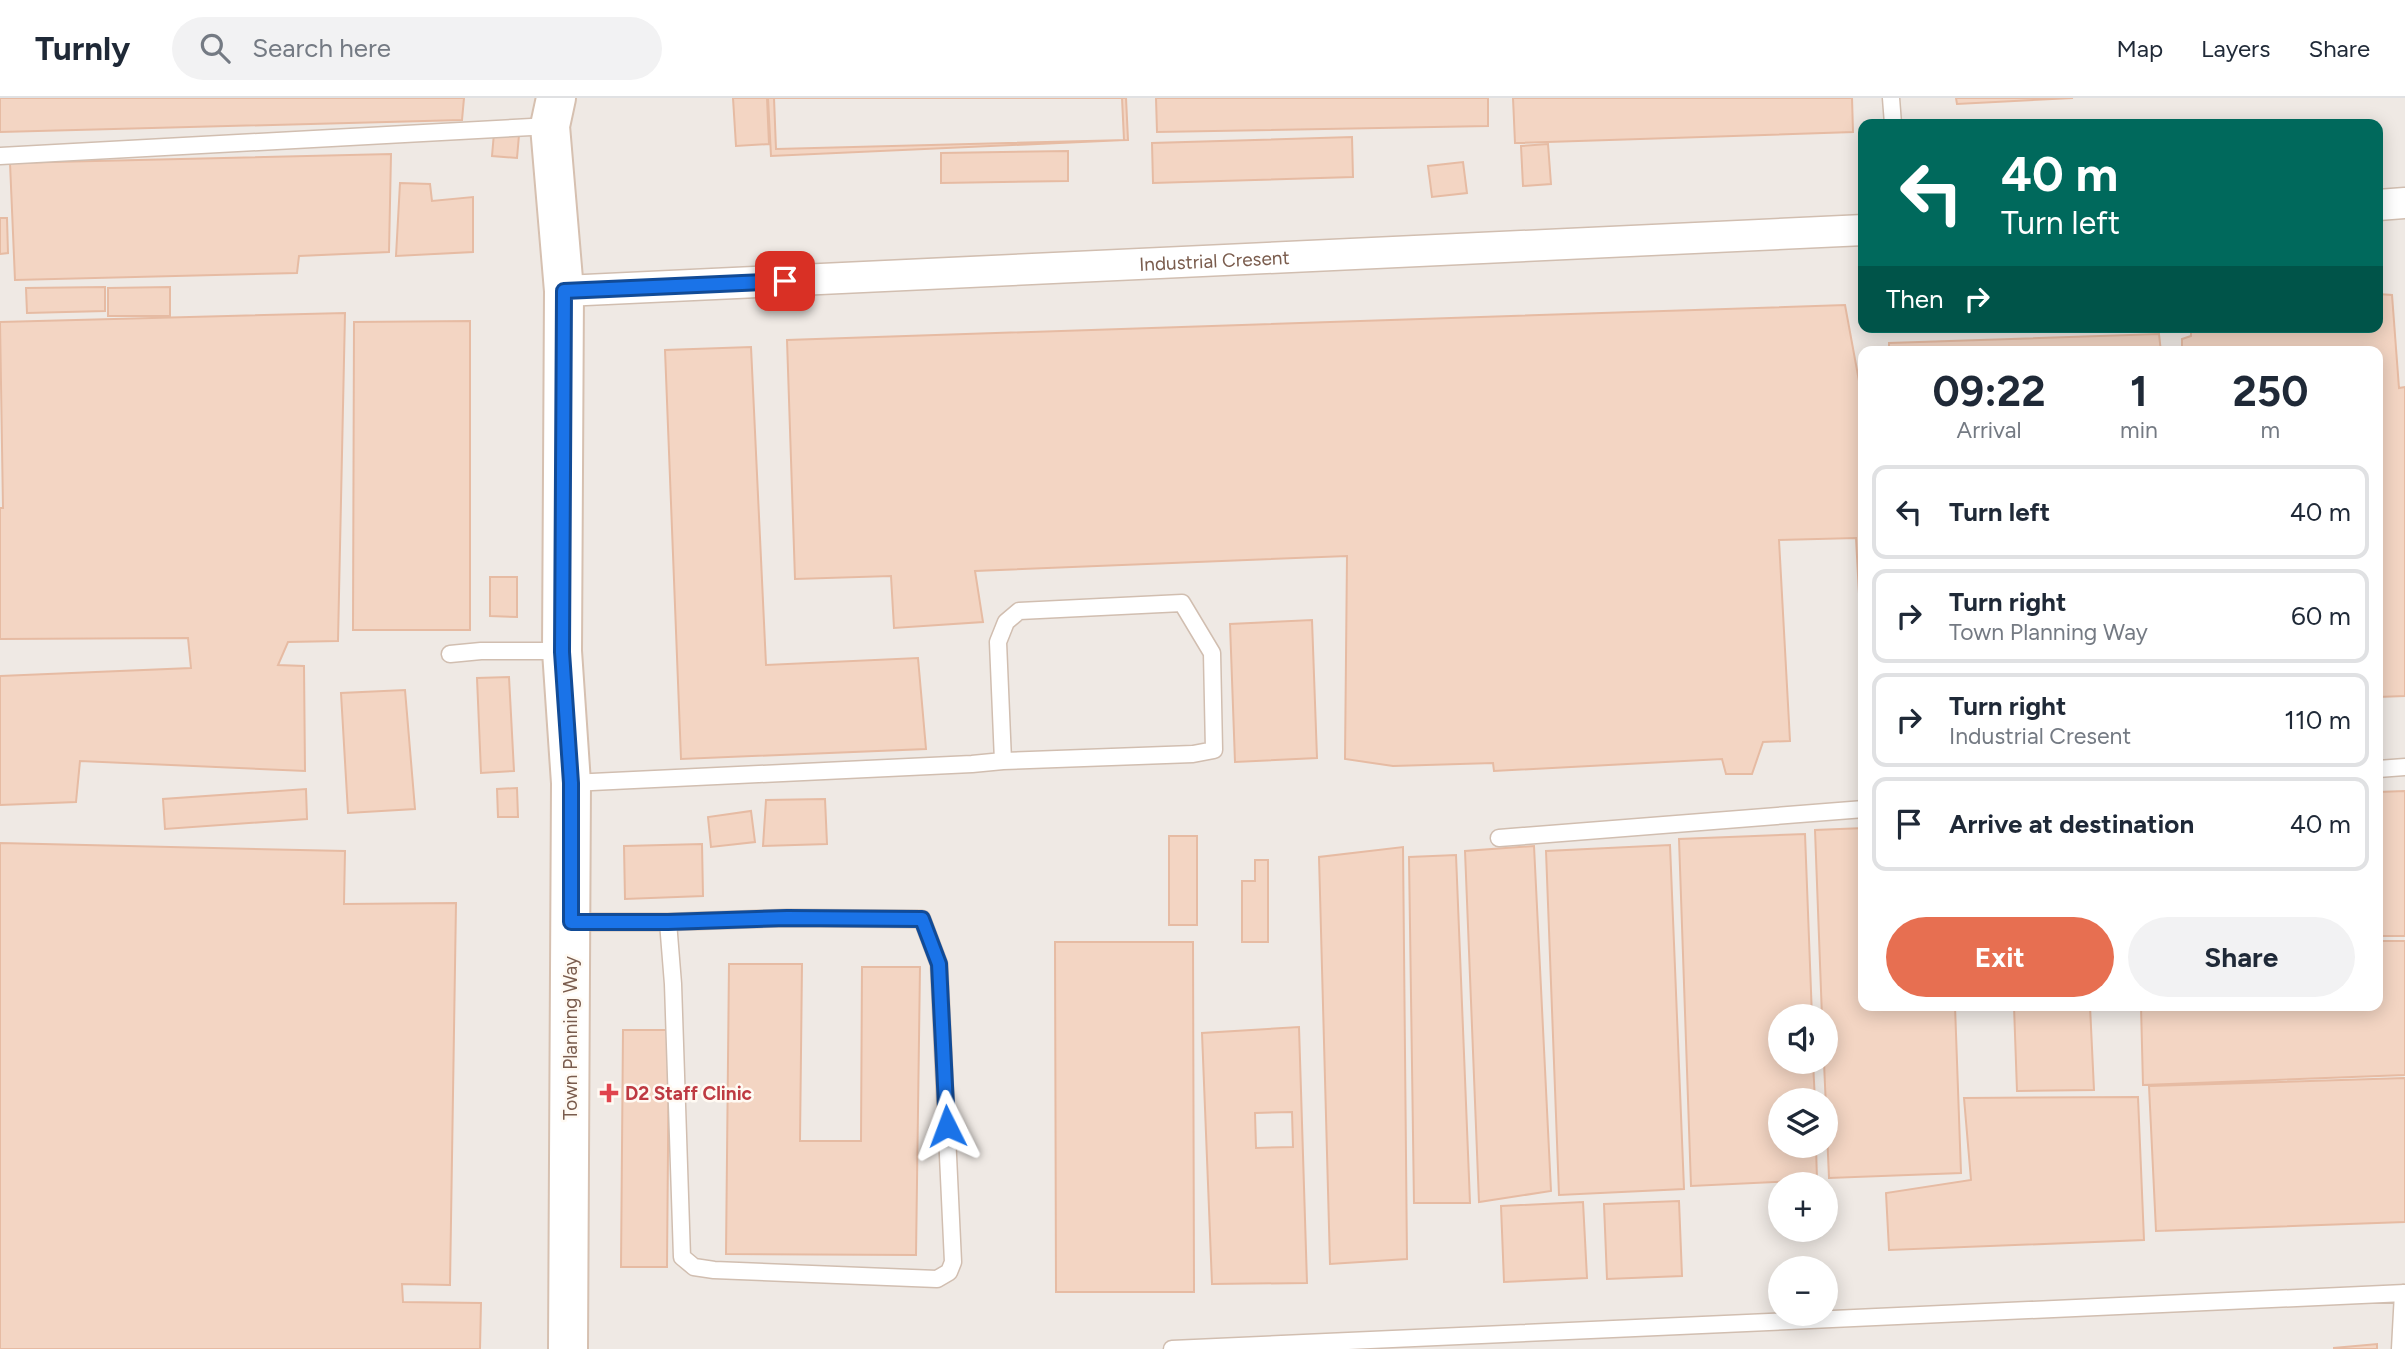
<!DOCTYPE html>
<html lang="en">
<head>
<meta charset="utf-8">
<style>
	:root { --surface:#fff; --page:#f2f2f3; --text:#1f2937; --muted:#747a83; --line:#e0e1e3; --accent:#e76f51 }
	body { margin:0; font-family:Figtree,sans-serif; background:var(--page); color:var(--text); height:100vh; display:flex; flex-direction:column; font-size:26px; white-space:nowrap }
	* { box-sizing:border-box; margin:0 }
	p { font-size:23px; color:var(--muted) }
	.icon { flex:none; width:38px; height:38px; fill:none; stroke:currentColor; stroke-width:2; stroke-linecap:round; stroke-linejoin:round }
	.map { position:relative; flex:1; overflow:hidden }
	.sheet { position:absolute; left:1858px; top:248px; width:525px; height:665px; display:flex; flex-direction:column; background:var(--surface); border-radius:14px; box-shadow:0 4px 18px #0003 }
	.sheet>* { flex:none }
	.banner { position:absolute; left:1858px; top:21px; width:525px; height:214px; border-radius:14px; box-shadow:0 4px 18px #0003; background:#00695c; color:#fff; overflow:hidden }
	.buttons { position:absolute; left:1768px; top:906px; display:grid; gap:14px }
	.buttons a { display:grid; place-items:center; width:70px; height:70px; border-radius:50%; background:var(--surface); box-shadow:0 4px 18px #0003; font-size:35px }
	.pin { position:absolute; display:grid; place-items:center; width:60px; height:60px; color:#fff; margin:-30px; border-radius:14px; box-shadow:0 4px 10px #0006 }
	.me { position:absolute; width:77px; margin:-38px; rotate:357deg; stroke-linejoin:round; filter:drop-shadow(0 0 5px #0008) }
	.turn { display:flex; align-items:center; gap:24px; height:147px; padding:0 28px; font-size:32px }
	.turn .icon { width:91px; height:91px; stroke-width:2.5 }
	.turn b { display:block; font-size:49px; line-height:60px }
	.then { display:flex; align-items:center; height:66px; padding:0 28px; background:#0003; gap:14px; font-size:26px }
	.eta { display:flex; justify-content:space-evenly; align-items:center; height:119px; text-align:center }
	.eta b { font-size:42px; font-weight:700; line-height:49px }
	.cta { display:flex; gap:14px; margin-top:auto; padding:14px 28px }
	.cta a { flex:1; height:80px; border-radius:42px; background:var(--accent); color:#fff; font-size:28px; font-weight:700; line-height:80px; text-align:center }
	.cta a+a { background:var(--page); color:var(--text) }
	ul { padding:0; list-style:none }
	li { display:flex; align-items:center; gap:21px; height:94px; margin:0 14px 10px; padding:0 14px; border:4px solid var(--line); border-radius:14px }
	li div { flex:1 }
	li b { display:block; font-size:26px }
	li em { font-style:normal }
	header { display:flex; align-items:center; gap:42px; box-sizing:border-box; height:98px; padding:0 35px; background:var(--surface); border-bottom:2px solid var(--line) }
	header strong { font-size:33px }
	nav { display:flex; gap:38px; margin-inline-start:auto; font-size:24px }
	.search { width:490px; height:63px; background:var(--page); display:flex; align-items:center; gap:18px; box-sizing:border-box; padding:0 24px; border-radius:38px; color:var(--muted); font-size:26px }
	.map>svg:first-child { display:block }
	.industrial { fill:#efe9e4; fill-rule:evenodd }
	.building { fill:#f3d5c3; stroke:#e6bba3; stroke-width:2; fill-rule:evenodd }
	.lines { fill:none; stroke-linecap:round; stroke-linejoin:round }
	.service-casing { stroke:#d1beb0; stroke-width:19 }
	.minor-casing { stroke:#d1beb0; stroke-width:33 }
	.secondary-casing { stroke:#d6c0b0; stroke-width:42 }
	.service { stroke:#fff; stroke-width:16 }
	.minor { stroke:#fff; stroke-width:30 }
	.secondary { stroke:#fff; stroke-width:38 }
	.route-casing { stroke:#114b97; stroke-width:18 }
	.route { stroke:#1a73e8; stroke-width:12 }
	.health-dot { fill:#e0444e; stroke:#fffaf3; stroke-width:2.5 }
	.labels { text-anchor:middle; dominant-baseline:central; stroke-width:5; stroke-linejoin:round; paint-order:stroke }
	.street-label { font-size:19px; fill:#7a5c4d; stroke:#fffaf3 }
	.health-label { font-size:19px; font-weight:bold; fill:#be3a42; stroke:#fffaf3; text-anchor:start }
</style>
</head>
<body>
<header>
<strong>Turnly</strong>
<div class="search"><svg class="icon" aria-label="search" viewBox="0 0 24 24"><circle cx="10" cy="10" r="6"/><path d="M15 15l6 6"/></svg>Search here</div>
<nav><a>Map</a><a>Layers</a><a>Share</a></nav>
</header>
<div class="map">
<svg width="2405" height="1251" viewBox="0 0 2405 1251">
	<rect width="100%" height="100%" fill="#fdf6ec"/>
	<path class="industrial" d="M 0,0 L 2405,0 L 2405,1251 L 0,1251 ZM 1864,26 L 2378,26 L 2378,229 L 1864,229 ZM 1864,254 L 2378,254 L 2378,908 L 1864,908 ZM 1780,919 L 1825,919 L 1825,964 L 1780,964 ZM 1780,1003 L 1825,1003 L 1825,1048 L 1780,1048 ZM 1780,1087 L 1825,1087 L 1825,1132 L 1780,1132 ZM 1780,1171 L 1825,1171 L 1825,1216 L 1780,1216 Z"/>
	<path class="building" d="M 0,0 L 464,0 L 462,22 L 0,34 Z
		M 733,0 L 767,0 L 769,46 L 736,48 Z
		M 768,0 L 1122,0 L 1124,42 L 771,58 Z
		M 774,0 L 1126,0 L 1128,42 L 776,51 Z
		M 1156,0 L 1488,0 L 1488,28 L 1157,34 Z
		M 1513,0 L 1852,0 L 1853,34 L 1515,45 Z
		M 1956,0 L 2073,0 L 1957,6 Z
		M 494,35 L 519,37 L 517,60 L 492,58 Z
		M 1352,39 L 1353,79 L 1153,85 L 1152,45 Z
		M 1548,46 L 1551,86 L 1523,88 L 1521,48 Z
		M 1068,53 L 1068,83 L 941,85 L 941,55 Z
		M 391,56 L 389,154 L 299,158 L 297,175 L 15,182 L 10,65 Z
		M 1463,64 L 1467,95 L 1432,99 L 1428,68 Z
		M 400,85 L 430,86 L 432,103 L 473,99 L 473,154 L 396,158 Z
		M 0,120 L 7,120 L 8,155 L 0,156 Z
		M 105,189 L 105,213 L 27,215 L 26,190 Z
		M 170,189 L 170,218 L 108,218 L 108,190 Z
		M 2378,196 L 2392,197 L 2399,290 L 2405,289 L 2405,598 L 2378,599 L 2378,254 L 2182,254 L 2182,241 L 2191,238 L 2191,229 L 2378,229 Z
		M 1845,207 L 1864,310 L 1864,589 L 1856,440 L 1779,442 L 1790,643 L 1763,644 L 1752,676 L 1726,676 L 1722,661 L 1494,673 L 1493,665 L 1393,668 L 1345,661 L 1347,458 L 975,473 L 983,524 L 894,530 L 891,478 L 795,481 L 787,242 Z
		M 345,215 L 338,543 L 288,544 L 278,567 L 304,568 L 305,673 L 80,663 L 76,704 L 0,707 L 0,578 L 191,570 L 188,540 L 0,541 L 0,410 L 3,410 L 0,224 Z
		M 470,223 L 470,532 L 353,532 L 354,224 Z
		M 2159,236 L 2161,254 L 1889,254 L 1889,245 Z
		M 751,249 L 766,567 L 918,560 L 926,651 L 681,661 L 665,252 Z
		M 490,479 L 517,479 L 517,519 L 490,518 Z
		M 1312,522 L 1317,660 L 1235,664 L 1230,526 Z
		M 509,579 L 514,673 L 481,675 L 477,580 Z
		M 405,592 L 415,711 L 348,715 L 341,595 Z
		M 517,690 L 518,719 L 498,719 L 497,691 Z
		M 306,691 L 307,721 L 165,731 L 163,701 Z
		M 2405,693 L 2405,838 L 2378,838 L 2378,694 Z
		M 825,701 L 827,746 L 763,748 L 766,702 Z
		M 751,713 L 755,744 L 711,749 L 708,719 Z
		M 1864,730 L 1864,908 L 1955,908 L 1961,1075 L 1829,1080 L 1824,964 L 1825,919 L 1822,919 L 1815,732 Z
		M 1805,736 L 1812,919 L 1780,919 L 1780,964 L 1813,964 L 1815,1003 L 1780,1003 L 1780,1048 L 1816,1048 L 1817,1082 L 1691,1088 L 1679,741 Z
		M 1169,738 L 1197,738 L 1197,827 L 1169,827 Z
		M 0,745 L 345,753 L 344,806 L 456,805 L 450,1187 L 402,1186 L 403,1204 L 481,1205 L 480,1251 L 0,1251 Z
		M 702,746 L 703,798 L 625,801 L 624,748 Z
		M 1670,747 L 1684,1091 L 1559,1097 L 1546,753 Z
		M 1534,748 L 1551,1093 L 1479,1104 L 1465,753 Z
		M 1403,749 L 1407,1161 L 1330,1166 L 1319,759 Z
		M 1456,757 L 1470,1105 L 1414,1105 L 1409,759 Z
		M 1255,762 L 1268,762 L 1268,844 L 1242,844 L 1242,783 L 1255,783 Z
		M 2378,843 L 2405,843 L 2405,977 L 2143,987 L 2141,908 L 2378,908 Z
		M 1055,844 L 1193,844 L 1194,1194 L 1056,1194 Z
		M 729,866 L 802,866 L 800,1043 L 861,1043 L 862,869 L 920,869 L 916,1157 L 726,1156 Z
		M 2014,908 L 2090,908 L 2094,992 L 2017,993 Z
		M 1299,929 L 1307,1185 L 1212,1186 L 1202,935 ZM 1292,1014 L 1293,1049 L 1256,1050 L 1255,1015 Z
		M 623,932 L 669,932 L 667,1169 L 621,1169 Z
		M 2405,980 L 2405,1124 L 2156,1133 L 2149,988 Z
		M 2138,999 L 2144,1142 L 1889,1152 L 1886,1095 L 1971,1082 L 1964,1000 Z
		M 1679,1103 L 1682,1178 L 1607,1181 L 1604,1106 Z
		M 1583,1104 L 1587,1180 L 1504,1184 L 1501,1108 Z
		M 2377,1246 L 2377,1251 L 2334,1251 L 2334,1250 Z"/>
	<g class="lines">
		<g class="service-casing">
			<path id="service" d="M 1891,0 L 1893,26
				M 0,58 L 550,28
				M 450,556 L 481,553 L 562,553
				M 2378,671 L 2405,669
				M 571,685 L 972,666 L 1003,663 L 998,544 L 1006,524 L 1019,513 L 1182,505 L 1212,555 L 1214,652 L 1193,656 L 1003,663
				M 1499,740 L 1864,711
				M 571,824 L 668,824 L 673,886 L 682,1159 L 694,1169 L 714,1172 L 937,1181 L 949,1174 L 953,1164 L 939,866 L 922,821 L 787,820 L 668,824
				M 1172,1251 L 2405,1195
				M 2400,1251 L 2403,1195"/>
		</g>
		<g class="minor-casing">
			<g id="minor">
				<path d="M 2378,107 L 2405,105"/>
				<path id="s1" d="M 564,193 L 1864,132"/>
			</g>
		</g>
		<g class="secondary-casing">
			<path id="secondary" d="M 556,0 L 550,28 L 564,193 L 562,553 L 571,685 L 568,1251"/>
		</g>
		<use href="#service" class="service"/>
		<use href="#minor" class="minor"/>
		<use href="#secondary" class="secondary"/>
	</g>
	<g class="lines">
		<g class="route-casing">
			<path id="route" d="M 785,183 L 564,193 L 562,554 L 571,685 L 571,824 L 668,824 L 787,820 L 922,821 L 939,866 L 947,1028"/>
		</g>
		<use href="#route" class="route"/>
	</g>
	<path class="health-dot" d="M605.5 984.5h7v7h7v7h-7v7h-7v-7h-7v-7h7z"/>
	<g class="labels">
		<g class="street-label">
			<text stroke="none"><textPath href="#s1" startOffset="651">Industrial Cresent</textPath></text>
			<text transform="translate(570 940) rotate(-90)">Town Planning Way</text>
		</g>
		<g class="health-label">
			<text x="625" y="995">D2 Staff Clinic</text>
		</g>
	</g>
</svg>
<div class="buttons">
<a><svg class="icon" aria-label="sound" viewBox="0 0 24 24"><path d="M4 9h4l5-4v14l-5-4H4zM17 9q2 3 0 6"/></svg></a>
<a><svg class="icon" aria-label="layers" viewBox="0 0 24 24"><path d="M12 4l9 5-9 5-9-5zM3 14l9 5 9-5"/></svg></a>
<a>+</a>
<a>−</a>
</div>
<div class="pin" style="left:785px;top:183px;background:#d93025"><svg class="icon" aria-label="arrive" viewBox="0 0 24 24"><path d="M6 21V4h12l-3 4 3 4H6"/></svg></div>
<svg class="me" style="left:947px;top:1028px" viewBox="-20 -20 40 40"><path d="M0-17L14 15 0 8-14 15z" fill="#1a73e8" stroke="#fff" stroke-width="4"/></svg>
<div class="banner">
<div class="turn"><svg class="icon" aria-label="left" viewBox="0 0 24 24"><path d="M17 20v-9H6M10 6l-5 5 5 5"/></svg><div><b>40 m</b>Turn left</div></div>
<div class="then">Then<svg class="icon" aria-label="right" viewBox="0 0 24 24"><path d="M7 20v-9h11M14 6l5 5-5 5"/></svg></div>
</div>
<section class="sheet">
<div class="eta">
<div><b>09:22</b><p>Arrival</p></div>
<div><b>1</b><p>min</p></div>
<div><b>250</b><p>m</p></div>
</div>
<ul>
<li><svg class="icon" aria-label="left" viewBox="0 0 24 24"><path d="M17 20v-9H6M10 6l-5 5 5 5"/></svg><div><b>Turn left</b></div><em>40 m</em></li>
<li><svg class="icon" aria-label="right" viewBox="0 0 24 24"><path d="M7 20v-9h11M14 6l5 5-5 5"/></svg><div><b>Turn right</b><p>Town Planning Way</p></div><em>60 m</em></li>
<li><svg class="icon" aria-label="right" viewBox="0 0 24 24"><path d="M7 20v-9h11M14 6l5 5-5 5"/></svg><div><b>Turn right</b><p>Industrial Cresent</p></div><em>110 m</em></li>
<li><svg class="icon" aria-label="arrive" viewBox="0 0 24 24"><path d="M6 21V4h12l-3 4 3 4H6"/></svg><div><b>Arrive at destination</b></div><em>40 m</em></li>
</ul>
<div class="cta"><a>Exit</a><a>Share</a></div>
</section>
</div>
</body>
</html>
